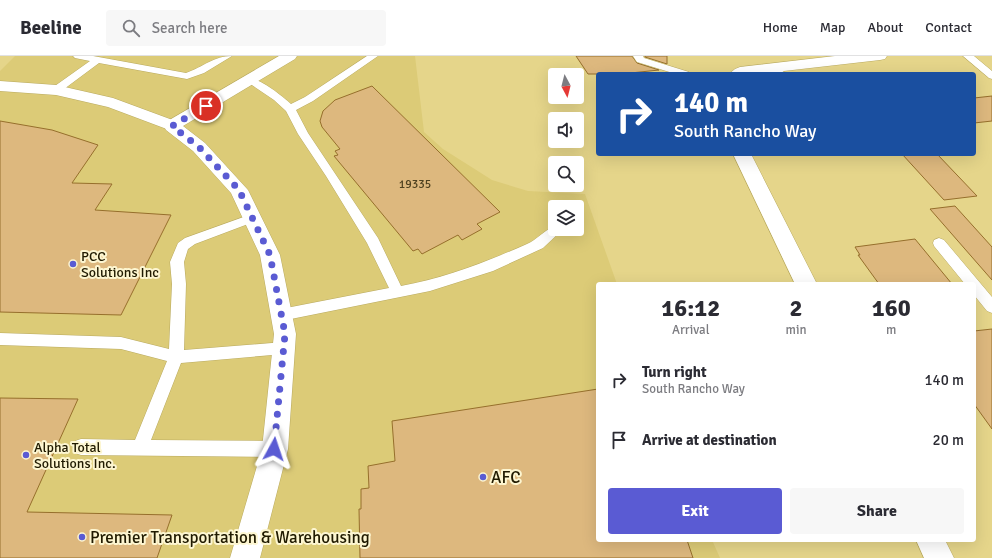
<!DOCTYPE html>
<html lang="en">
<head>
<meta charset="utf-8">
<style>
	:root { --surface:#fff; --page:#f7f7f7; --text:#2b2b33; --muted:#7c7c81; --line:#e1e1e2; --accent:#5a5bd3 }
	body { margin:0; font-family:Signika,sans-serif; background:var(--page); color:var(--text); height:100vh; display:flex; flex-direction:column; font-size:15px; white-space:nowrap }
	* { box-sizing:border-box; margin:0 }
	p { font-size:13px; color:var(--muted) }
	.icon { flex:none; width:22px; height:22px; fill:none; stroke:currentColor; stroke-width:2; stroke-linecap:round; stroke-linejoin:round }
	.map { position:relative; flex:1; overflow:hidden }
	.drawer { position:absolute; left:596px; top:226px; width:380px; height:260px; display:flex; flex-direction:column; background:var(--surface); border-radius:4px; box-shadow:0 4px 16px #0002 }
	.drawer>* { flex:none }
	.guide { position:absolute; left:596px; top:16px; width:380px; height:84px; border-radius:4px; box-shadow:0 4px 16px #0002; background:#1a4fa0; color:#fff; overflow:hidden }
	.needle { width:26px; rotate:173deg }
	.fabs { position:absolute; left:548px; top:12px; display:grid; gap:8px }
	.fabs a { display:grid; place-items:center; width:36px; height:36px; border-radius:4px; background:var(--surface); box-shadow:0 4px 16px #0002; font-size:20px }
	.pin { position:absolute; display:grid; place-items:center; width:34px; height:34px; color:#fff; margin:-17px; border:2px solid #fff; border-radius:50%; box-shadow:0 1px 4px #0007 }
	.me { position:absolute; width:44px; margin:-22px; rotate:5deg; stroke-linejoin:round; filter:drop-shadow(0 0 3px #0008) }
	.turn { display:flex; align-items:center; gap:14px; height:84px; padding:0 12px; font-size:18px }
	.turn .icon { width:52px; height:52px; stroke-width:2.5 }
	.turn b { display:block; font-size:28px; line-height:34px }
	.eta { display:flex; justify-content:space-evenly; align-items:center; height:68px; text-align:center }
	.eta b { font-size:24px; font-weight:800; line-height:28px }
	.action { display:flex; gap:8px; margin-top:auto; padding:8px 12px }
	.action a { flex:1; height:46px; border-radius:4px; background:var(--accent); color:#fff; font-size:16px; font-weight:800; line-height:46px; text-align:center }
	.action a+a { background:var(--page); color:var(--text) }
	ul { padding:0; list-style:none }
	li { display:flex; align-items:center; gap:12px; height:60px; padding:0 12px }
	li div { flex:1 }
	li b { display:block; font-size:15px }
	li em { font-style:normal }
	header { display:flex; align-items:center; gap:24px; box-sizing:border-box; height:56px; padding:0 20px; background:var(--surface); border-bottom:1px solid var(--line) }
	header strong { font-size:19px }
	nav { display:flex; gap:22px; margin-inline-start:auto; font-size:14px }
	.search { width:280px; height:36px; background:var(--page); display:flex; align-items:center; gap:10px; box-sizing:border-box; padding:0 14px; border-radius:4px; color:var(--muted); font-size:15px }
	.map>svg:first-child { display:block }
	.built { fill:#dccb77; fill-rule:evenodd }
	.building { fill:#ddb87e; stroke:#966f2c }
	.lines { fill:none; stroke-linecap:round; stroke-linejoin:round }
	.lane-casing { stroke:#b9aa60; stroke-width:1 }
	.street-casing { stroke:#b9aa60; stroke-width:1 }
	.secondary-casing { stroke:#b9aa60; stroke-width:1 }
	.lane { fill:#fff; fill-rule:evenodd }
	.street { fill:#fff; fill-rule:evenodd }
	.secondary { fill:#fff; fill-rule:evenodd }
	.route { stroke:#5a5bd3; stroke-width:7; stroke-dasharray:0 12.6 }
	.poi-dot { fill:#5a5bd3; stroke:#fdf6d1; stroke-width:1.5 }
	.labels { text-anchor:middle; dominant-baseline:central; stroke-width:4; stroke-linejoin:round; paint-order:stroke }
	.number-label { font-size:12px; fill:#4f4220 }
	.poi-label { font-size:14px; fill:#201a00; stroke:#fdf6d1; text-anchor:start }
	.near-poi-label { font-size:17px; fill:#201a00; stroke:#fdf6d1; text-anchor:start }
</style>
</head>
<body>
<header>
<strong>Beeline</strong>
<div class="search"><svg class="icon" aria-label="search" viewBox="0 0 24 24"><circle cx="10" cy="10" r="6"/><path d="M15 15l6 6"/></svg>Search here</div>
<nav><a>Home</a><a>Map</a><a>About</a><a>Contact</a></nav>
</header>
<div class="map">
<svg width="992" height="502" viewBox="0 0 992 502">
	<rect width="100%" height="100%" fill="#e5d58a"/>
	<path class="built" d="M 15,0 L 415,0 L 424,76 L 443,93 L 492,124 L 528,135 L 585,138 L 617,228 L 598,228 L 598,484 L 712,484 L 720,502 L 0,502 L 0,15 ZM 555,151 L 577,151 L 577,173 L 555,173 Z"/>
	<path class="building" d="M 576,0 L 632,0 L 637,7 L 659,14 L 621,18 L 588,18 Z
		M 645,0 L 667,0 L 667,8 L 645,1 Z
		M 372,30 L 500,156 L 477,168 L 482,173 L 462,184 L 458,179 L 422,198 L 418,193 L 413,195 L 334,100 L 338,99 L 335,95 L 340,93 L 322,71 L 320,65 L 323,55 L 335,44 Z
		M 992,40 L 992,65 L 974,67 L 974,42 Z
		M 0,65 L 52,74 L 98,89 L 72,127 L 112,128 L 95,154 L 171,159 L 121,259 L 0,256 Z
		M 902,98 L 937,98 L 977,140 L 944,144 Z
		M 955,150 L 992,191 L 992,224 L 930,153 Z
		M 915,183 L 952,228 L 879,228 L 858,199 L 860,199 L 855,191 Z
		M 992,273 L 992,373 L 974,348 L 974,275 Z
		M 598,333 L 598,484 L 687,484 L 693,502 L 360,502 L 359,453 L 361,453 L 361,433 L 369,432 L 368,410 L 395,405 L 392,365 Z
		M 0,342 L 78,343 L 27,456 L 172,459 L 157,502 L 0,502 Z"/>
	<g class="lines">
		<g class="lane-casing">
			<path id="lane" d="M 73,0 L 93,0 L 186,17 C 203,11 214,0 232,0 L 204,17 L 187,23 L 99,7 L 60,36 L 52,36 L 51,34 L 52,32 L 90,5 L 75,2 Z
				M 367,0 L 378,0 L 313,45 L 296,54 L 308,77 L 378,182 L 401,230 C 445,222 486,206 527,188 C 537,184 544,174 555,170 L 555,173 L 560,173 L 561,175 L 543,192 L 493,215 L 430,235 L 281,265 L 276,263 L 274,259 L 276,255 L 281,253 L 389,232 L 367,187 L 326,120 L 298,78 L 286,55 L 274,44 L 246,25 L 248,23 C 258,20 283,41 291,48 L 305,41 Z
				M 633,0 L 643,0 L 644,2 L 689,16 L 691,18 L 676,18 L 637,6 Z
				M 963,0 L 974,0 L 992,15 L 992,23 L 989,22 Z
				M 772,8 L 787,18 L 776,18 L 767,11 Z
				M 252,158 L 256,159 L 258,162 L 256,165 L 195,188 L 188,193 L 184,206 L 186,228 L 184,294 L 284,286 L 289,288 L 291,292 L 289,296 L 284,298 L 181,307 L 151,384 L 275,385 L 281,387 L 283,393 L 281,399 L 275,401 L 81,399 L 75,397 L 73,391 L 75,385 L 81,383 L 135,384 L 167,305 L 121,293 L 0,289 L 0,277 L 121,281 L 169,293 L 172,228 L 170,206 L 178,187 L 185,182 Z
				M 939,182 L 944,184 L 992,241 L 992,257 L 987,255 L 974,239 L 974,228 L 965,228 L 934,190 L 933,187 L 934,184 Z"/>
		</g>
		<g class="street-casing">
			<path id="street" d="M 835,0 L 887,0 L 885,3 L 880,4 L 757,18 L 729,18 L 735,13 L 740,11 Z
				M 0,25 L 56,29 L 113,42 L 178,66 L 180,70 L 178,74 L 172,75 L 108,51 L 56,39 L 0,35 Z
				M 733,98 L 751,98 L 817,228 L 795,228 Z
				M 916,484 L 945,484 L 954,502 L 924,502 Z"/>
		</g>
		<g class="secondary-casing">
			<path id="secondary" d="M 279,0 L 297,0 L 295,3 L 183,70 L 205,87 L 248,134 L 280,199 L 296,278 L 288,393 L 260,502 L 230,502 L 262,393 L 274,278 L 260,199 L 231,137 L 193,95 L 166,74 L 164,70 L 166,66 Z"/>
		</g>
		<use href="#lane" class="lane"/>
		<use href="#street" class="street"/>
		<use href="#secondary" class="secondary"/>
	</g>
	<g class="lines">
		<path class="route" d="M 206,50 L 172,70 L 199,91 L 239,134 L 270,199 L 285,278 L 274,393"/>
	</g>
	<g class="poi-dot">
		<circle cx="73" cy="208" r="4"/>
		<circle cx="26" cy="399" r="4"/>
		<circle cx="483" cy="421" r="4"/>
		<circle cx="82" cy="481" r="4"/>
	</g>
	<g class="labels">
		<g class="number-label">
			<text x="415" y="128">19335</text>
		</g>
		<g class="poi-label">
			<text x="81" y="200">PCC<tspan x="81" dy="16">Solutions Inc</tspan></text>
			<text x="34" y="391">Alpha Total<tspan x="34" dy="16">Solutions Inc.</tspan></text>
		</g>
		<g class="near-poi-label">
			<text x="491" y="421">AFC</text>
			<text x="90" y="481">Premier Transportation &amp; Warehousing</text>
		</g>
	</g>
</svg>
<div class="fabs">
<a><svg class="needle" viewBox="-14 -14 28 28"><path d="M0-13l5 13h-10z" fill="#e53935"/><path d="M0 13l5-13h-10z" fill="#7c7c81"/></svg></a>
<a><svg class="icon" aria-label="sound" viewBox="0 0 24 24"><path d="M4 9h4l5-4v14l-5-4H4zM17 9q2 3 0 6"/></svg></a>
<a><svg class="icon" aria-label="search" viewBox="0 0 24 24"><circle cx="10" cy="10" r="6"/><path d="M15 15l6 6"/></svg></a>
<a><svg class="icon" aria-label="layers" viewBox="0 0 24 24"><path d="M12 4l9 5-9 5-9-5zM3 14l9 5 9-5"/></svg></a>
</div>
<div class="pin" style="left:206px;top:50px;background:#d93025"><svg class="icon" aria-label="arrive" viewBox="0 0 24 24"><path d="M6 21V4h12l-3 4 3 4H6"/></svg></div>
<svg class="me" style="left:274px;top:393px" viewBox="-20 -20 40 40"><path d="M0-17L14 15 0 8-14 15z" fill="#5a5bd3" stroke="#fff" stroke-width="4"/></svg>
<div class="guide">
<div class="turn"><svg class="icon" aria-label="right" viewBox="0 0 24 24"><path d="M7 20v-9h11M14 6l5 5-5 5"/></svg><div><b>140 m</b>South Rancho Way</div></div>
</div>
<section class="drawer">
<div class="eta">
<div><b>16:12</b><p>Arrival</p></div>
<div><b>2</b><p>min</p></div>
<div><b>160</b><p>m</p></div>
</div>
<ul>
<li><svg class="icon" aria-label="right" viewBox="0 0 24 24"><path d="M7 20v-9h11M14 6l5 5-5 5"/></svg><div><b>Turn right</b><p>South Rancho Way</p></div><em>140 m</em></li>
<li><svg class="icon" aria-label="arrive" viewBox="0 0 24 24"><path d="M6 21V4h12l-3 4 3 4H6"/></svg><div><b>Arrive at destination</b></div><em>20 m</em></li>
</ul>
<div class="action"><a>Exit</a><a>Share</a></div>
</section>
</div>
</body>
</html>
